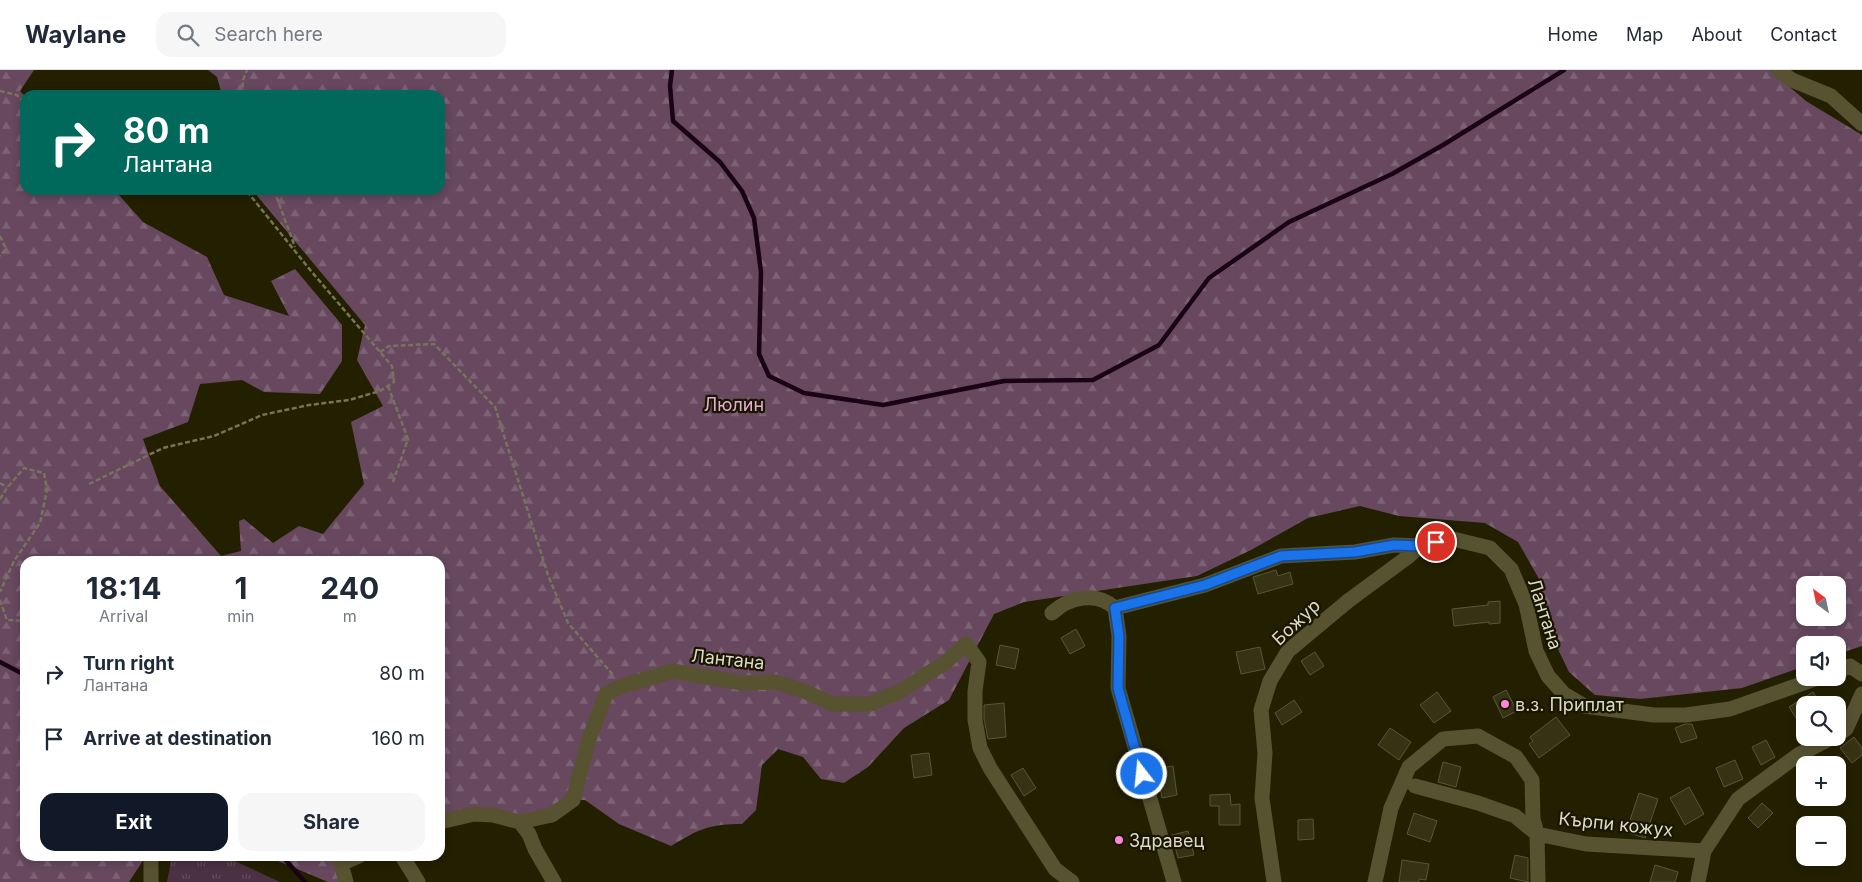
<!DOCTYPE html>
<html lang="en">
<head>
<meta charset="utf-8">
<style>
	:root { --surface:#fff; --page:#f6f6f7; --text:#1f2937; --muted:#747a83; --line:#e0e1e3; --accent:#111827 }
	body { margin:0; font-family:Inter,sans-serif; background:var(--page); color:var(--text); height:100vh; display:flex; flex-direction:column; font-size:19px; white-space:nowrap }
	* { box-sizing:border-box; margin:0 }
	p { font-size:16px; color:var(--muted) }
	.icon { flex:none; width:28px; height:28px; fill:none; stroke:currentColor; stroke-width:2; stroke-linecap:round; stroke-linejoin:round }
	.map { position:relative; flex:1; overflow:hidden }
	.sheet { position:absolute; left:20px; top:486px; width:425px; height:305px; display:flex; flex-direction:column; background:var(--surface); border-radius:15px; box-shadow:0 2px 8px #0003 }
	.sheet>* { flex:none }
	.guide { position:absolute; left:20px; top:20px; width:425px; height:105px; border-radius:15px; box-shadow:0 2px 8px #0003; background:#00695c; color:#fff; overflow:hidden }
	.needle { width:32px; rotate:327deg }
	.buttons { position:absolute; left:1796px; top:506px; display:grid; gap:10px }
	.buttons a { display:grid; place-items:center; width:50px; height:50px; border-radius:10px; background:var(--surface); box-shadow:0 2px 8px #0003; font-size:25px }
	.pin { position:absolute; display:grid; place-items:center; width:42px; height:42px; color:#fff; margin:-21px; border:2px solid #fff; border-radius:50%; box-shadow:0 1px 5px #0007 }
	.me { position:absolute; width:55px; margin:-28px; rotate:344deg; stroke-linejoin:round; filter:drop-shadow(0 0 4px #0008) }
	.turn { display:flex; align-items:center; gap:18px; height:105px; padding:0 20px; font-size:22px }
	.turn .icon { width:65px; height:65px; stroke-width:2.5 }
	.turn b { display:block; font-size:35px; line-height:42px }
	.eta { display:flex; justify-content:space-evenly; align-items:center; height:85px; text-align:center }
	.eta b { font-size:30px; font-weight:700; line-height:35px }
	.cta { display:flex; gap:10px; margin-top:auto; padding:10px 20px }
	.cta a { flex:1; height:58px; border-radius:15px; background:var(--accent); color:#fff; font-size:20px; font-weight:700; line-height:58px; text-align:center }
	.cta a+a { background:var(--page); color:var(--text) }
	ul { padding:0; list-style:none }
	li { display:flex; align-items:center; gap:15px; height:65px; padding:0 20px }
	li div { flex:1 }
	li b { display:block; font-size:19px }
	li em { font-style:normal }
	header { display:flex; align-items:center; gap:30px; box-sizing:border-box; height:70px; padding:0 25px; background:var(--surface); border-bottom:1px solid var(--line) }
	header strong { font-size:24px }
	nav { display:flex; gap:28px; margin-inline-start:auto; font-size:18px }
	.search { width:350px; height:45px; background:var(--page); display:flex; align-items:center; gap:12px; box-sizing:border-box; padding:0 18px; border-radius:15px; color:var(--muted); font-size:19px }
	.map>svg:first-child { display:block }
	.grass { fill:url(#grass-tufts) }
	.forest { fill:url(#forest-firs); fill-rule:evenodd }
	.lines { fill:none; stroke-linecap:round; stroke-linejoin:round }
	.stream { stroke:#1a0314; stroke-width:4.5 }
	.building { fill:#363314; stroke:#595536 }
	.path { stroke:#77745b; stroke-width:2.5; stroke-dasharray:5 2.5; stroke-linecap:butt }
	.minor { stroke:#575331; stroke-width:15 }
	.route-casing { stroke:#114b97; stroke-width:12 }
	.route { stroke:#1a73e8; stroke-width:9 }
	.poi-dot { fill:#ff85df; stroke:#191600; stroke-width:2 }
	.labels { text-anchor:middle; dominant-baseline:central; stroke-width:4.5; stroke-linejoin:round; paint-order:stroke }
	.park-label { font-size:18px; fill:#e5acd4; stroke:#191600 }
	.street-label { font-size:18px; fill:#dcdbc9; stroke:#191600 }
	.poi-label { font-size:18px; fill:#dcdbc9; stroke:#191600; text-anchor:start }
</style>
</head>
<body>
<header>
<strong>Waylane</strong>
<div class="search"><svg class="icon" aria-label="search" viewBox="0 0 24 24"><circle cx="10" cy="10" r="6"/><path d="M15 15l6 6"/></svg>Search here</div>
<nav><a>Home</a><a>Map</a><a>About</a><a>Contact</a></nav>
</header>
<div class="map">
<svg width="1862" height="812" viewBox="0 0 1862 812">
	<defs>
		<pattern id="grass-tufts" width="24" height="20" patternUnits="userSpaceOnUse" patternTransform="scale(1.25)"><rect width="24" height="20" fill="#4b3143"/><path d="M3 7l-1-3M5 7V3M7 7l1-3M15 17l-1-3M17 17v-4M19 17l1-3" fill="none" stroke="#644e5d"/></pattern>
		<pattern id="forest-firs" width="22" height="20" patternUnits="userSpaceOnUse" patternTransform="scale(1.25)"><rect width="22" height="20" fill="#67485e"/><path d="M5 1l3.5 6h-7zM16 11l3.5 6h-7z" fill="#7c6274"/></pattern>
	</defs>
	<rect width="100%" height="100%" fill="#231f01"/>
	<path class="grass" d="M 172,786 L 224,786 L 280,812 L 167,812 Z"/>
	<path class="forest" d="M 0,0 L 34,0 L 20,21 L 25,26 L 25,120 L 119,120 L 118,124 L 143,152 L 207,187 L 224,225 L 289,246 L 271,211 L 295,199 L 342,255 L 342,291 L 320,324 L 264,322 L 242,310 L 200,314 L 188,352 L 143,369 L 160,416 L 221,486 L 241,481 L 239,451 L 244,449 L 273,473 L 299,456 L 323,464 L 364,414 L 351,352 L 383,336 L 357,290 L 365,255 L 258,127 L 254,120 L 440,120 L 440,25 L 222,25 L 217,7 L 208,0 L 1770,0 L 1806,31 L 1862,65 L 1862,576 L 1838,584 L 1838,575 L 1805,575 L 1805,596 L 1742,618 L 1640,629 L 1595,625 L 1569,602 L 1555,573 L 1542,534 L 1539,509 L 1518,472 L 1485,453 L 1399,446 L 1360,436 L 1308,448 L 1251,480 L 1197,506 L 1024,532 L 994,544 L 949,630 L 904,658 L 868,697 L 844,713 L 821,709 L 803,687 L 778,679 L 762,695 L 756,740 L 742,754 C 709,754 699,759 671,776 L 619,754 L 585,730 L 572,730 L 526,750 L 440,750 L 440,491 L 25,491 L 25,786 L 146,786 L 129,812 L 0,812 ZM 1805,515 L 1838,515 L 1838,548 L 1805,548 Z
		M 266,786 L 355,786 L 343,812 L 328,812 Z"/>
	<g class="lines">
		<path class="stream" d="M 672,0 L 670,16 L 673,51 L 720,92 L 742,121 L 754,148 L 761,202 L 759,284 L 769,306 L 804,323 L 883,335 L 1004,311 L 1093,310 L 1159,275 L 1209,208 L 1289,152 L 1392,104 L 1443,75 L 1564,0
			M 0,592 L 25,605
			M 282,786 L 305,812"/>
	</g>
	<path class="building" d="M 1276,500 L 1278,506 L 1290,502 L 1293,514 L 1258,524 L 1253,507 Z
		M 1500,531 L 1500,553 L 1489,554 L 1489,552 L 1454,556 L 1452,539 L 1488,535 L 1488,532 Z
		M 1076,559 L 1085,576 L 1070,584 L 1061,568 Z
		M 1000,575 L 1019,579 L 1015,599 L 996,595 Z
		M 1260,577 L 1265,599 L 1241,604 L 1236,582 Z
		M 1315,582 L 1324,596 L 1310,605 L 1301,591 Z
		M 1506,620 L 1517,641 L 1503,648 L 1493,627 Z
		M 1437,622 L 1451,641 L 1434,653 L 1420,635 Z
		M 1813,622 L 1821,635 L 1805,635 L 1805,646 L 1798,651 L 1789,637 Z
		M 1294,630 L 1302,642 L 1282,655 L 1275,643 Z
		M 1004,633 L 1006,667 L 988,669 L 984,649 L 984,635 Z
		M 1556,647 L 1570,665 L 1539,688 L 1529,674 L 1533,671 L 1530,667 Z
		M 1685,654 L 1692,654 L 1697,668 L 1681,673 L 1675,658 Z
		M 1390,658 L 1411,672 L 1399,690 L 1378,675 Z
		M 1854,667 L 1862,678 L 1862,685 L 1852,693 L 1840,678 Z
		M 1766,670 L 1775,687 L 1761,695 L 1752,677 Z
		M 929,683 L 932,705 L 914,708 L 911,685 Z
		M 1735,690 L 1743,709 L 1724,717 L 1716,698 Z
		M 1443,692 L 1461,697 L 1456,717 L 1438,712 Z
		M 1173,696 L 1177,725 L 1162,728 L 1157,698 Z
		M 1023,698 L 1036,718 L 1024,726 L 1011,705 Z
		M 1689,717 L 1704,744 L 1685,755 L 1670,728 Z
		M 1639,723 L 1658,729 L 1645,768 L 1626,762 Z
		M 1230,724 L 1231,735 L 1240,734 L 1240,755 L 1219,755 L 1219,736 L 1210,736 L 1210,725 Z
		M 1762,733 L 1773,743 L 1758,758 L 1748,748 Z
		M 1414,743 L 1437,751 L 1430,772 L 1407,764 Z
		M 1313,749 L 1314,769 L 1298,770 L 1298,750 Z
		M 1188,761 L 1194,785 L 1178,788 L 1172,765 Z
		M 1515,785 L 1528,788 L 1528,812 L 1510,808 Z
		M 1402,790 L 1429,794 L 1426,810 L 1419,809 L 1419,812 L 1399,812 Z
		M 1655,795 L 1678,802 L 1675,812 L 1650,812 Z"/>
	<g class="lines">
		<path class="path" d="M 0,21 L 17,25 L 25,33
			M 242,25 L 243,10 L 247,0
			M 274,120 L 295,177
			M 0,166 L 6,179 L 0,186
			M 380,282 L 389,276 L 434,274 L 495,337 L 548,505 L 568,553 L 613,605
			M 388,316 L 408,369 L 393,412
			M 0,413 L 7,417
			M 89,414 L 163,378 L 214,366 L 262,345 L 309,335 L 349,330 L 380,321 L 394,312 L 392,296 L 311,201 L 246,120
			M 0,429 L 7,418 L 24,398 L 44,403 L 47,420 L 40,453 L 14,491 L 0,522
			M 83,491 L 84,490 L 103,489 L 104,491
			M 0,530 L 7,550 L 25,551"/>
		<path class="minor" d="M 1778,0 L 1792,10 L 1831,26 L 1862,54
			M 1115,538 L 1205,515 L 1281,486 L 1355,482 L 1394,475 L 1420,476 L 1453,469 L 1490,478 L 1511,499 L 1526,534 L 1536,581 L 1548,606 L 1564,624 L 1584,636 L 1654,645 L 1686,645 L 1730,639 L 1818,608
			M 1052,543 C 1069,527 1096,521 1115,538 L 1119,566 L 1118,618 L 1174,812
			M 1838,601 L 1850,596 L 1862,604
			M 1838,664 L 1846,659 L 1862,624
			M 1415,716 L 1478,733 L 1515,746 L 1537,764 L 1586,774 L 1704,781
			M 440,752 L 474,744 L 493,745 L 520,752 L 552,745 L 573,730 L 589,669 L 606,624 L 620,617 L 673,601 L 742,613 L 777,612 L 804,621 L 833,634 L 870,634 L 901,621 L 946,592 L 966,574 L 979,592 L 975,621 L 975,650 L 980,678 L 990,698 L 1055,799 L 1072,812
			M 520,752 L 529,764 L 535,779 L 554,812
			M 151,786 L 151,812
			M 339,786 L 346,812
			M 402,786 L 418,812
			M 341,794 L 359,786
			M 1274,812 L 1262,728 L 1265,683 L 1261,640 L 1270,611 L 1288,581 L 1348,531 L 1409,486 L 1420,476
			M 1375,812 L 1391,738 L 1409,697 L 1443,669 L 1478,666 L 1516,687 L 1532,710 L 1533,749 L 1537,764 L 1538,812
			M 1698,812 L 1704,781 L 1738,729 L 1798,685 L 1831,668"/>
	</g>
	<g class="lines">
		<g class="route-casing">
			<path id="route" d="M 1142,704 L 1118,618 L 1119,566 L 1115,538 L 1205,515 L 1281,486 L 1355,482 L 1394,475 L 1420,476 L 1436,472"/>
		</g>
		<use href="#route" class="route"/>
	</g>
	<g class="poi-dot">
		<circle cx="1505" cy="634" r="5"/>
		<circle cx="1119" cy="770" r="5"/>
	</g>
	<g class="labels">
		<g class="park-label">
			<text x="734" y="334">Люлин</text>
		</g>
		<g class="street-label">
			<text transform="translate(1545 544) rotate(72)">Лантана</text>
			<text transform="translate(1296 552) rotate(-43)">Божур</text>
			<text transform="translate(728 589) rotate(6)">Лантана</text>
			<text transform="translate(1616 754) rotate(6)">Кърпи кожух</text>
		</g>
		<g class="poi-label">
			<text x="1515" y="634">в.з. Приплат</text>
			<text x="1129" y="770">Здравец</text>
		</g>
	</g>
</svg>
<div class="buttons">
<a><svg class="needle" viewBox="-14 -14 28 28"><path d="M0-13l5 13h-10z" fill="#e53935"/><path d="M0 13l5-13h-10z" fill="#747a83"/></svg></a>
<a><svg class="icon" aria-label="sound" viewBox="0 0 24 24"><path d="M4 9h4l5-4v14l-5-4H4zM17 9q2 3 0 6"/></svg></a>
<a><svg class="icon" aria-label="search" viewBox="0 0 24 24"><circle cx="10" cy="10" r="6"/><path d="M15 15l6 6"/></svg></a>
<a>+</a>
<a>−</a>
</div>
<div class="pin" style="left:1436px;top:472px;background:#d93025"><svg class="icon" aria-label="arrive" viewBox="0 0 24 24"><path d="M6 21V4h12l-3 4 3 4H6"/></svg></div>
<svg class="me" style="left:1142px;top:704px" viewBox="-20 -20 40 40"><circle r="17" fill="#1a73e8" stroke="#fff" stroke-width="3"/><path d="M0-11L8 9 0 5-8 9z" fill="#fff"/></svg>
<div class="guide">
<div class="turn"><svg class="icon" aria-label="right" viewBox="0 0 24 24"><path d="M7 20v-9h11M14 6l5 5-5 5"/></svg><div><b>80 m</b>Лантана</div></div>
</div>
<section class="sheet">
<div class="eta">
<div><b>18:14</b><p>Arrival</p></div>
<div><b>1</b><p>min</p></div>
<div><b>240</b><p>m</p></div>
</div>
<ul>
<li><svg class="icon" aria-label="right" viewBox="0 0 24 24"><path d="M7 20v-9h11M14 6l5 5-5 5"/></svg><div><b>Turn right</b><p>Лантана</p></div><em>80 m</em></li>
<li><svg class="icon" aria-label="arrive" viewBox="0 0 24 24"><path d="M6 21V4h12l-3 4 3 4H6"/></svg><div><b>Arrive at destination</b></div><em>160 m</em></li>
</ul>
<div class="cta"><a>Exit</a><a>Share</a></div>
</section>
</div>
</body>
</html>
